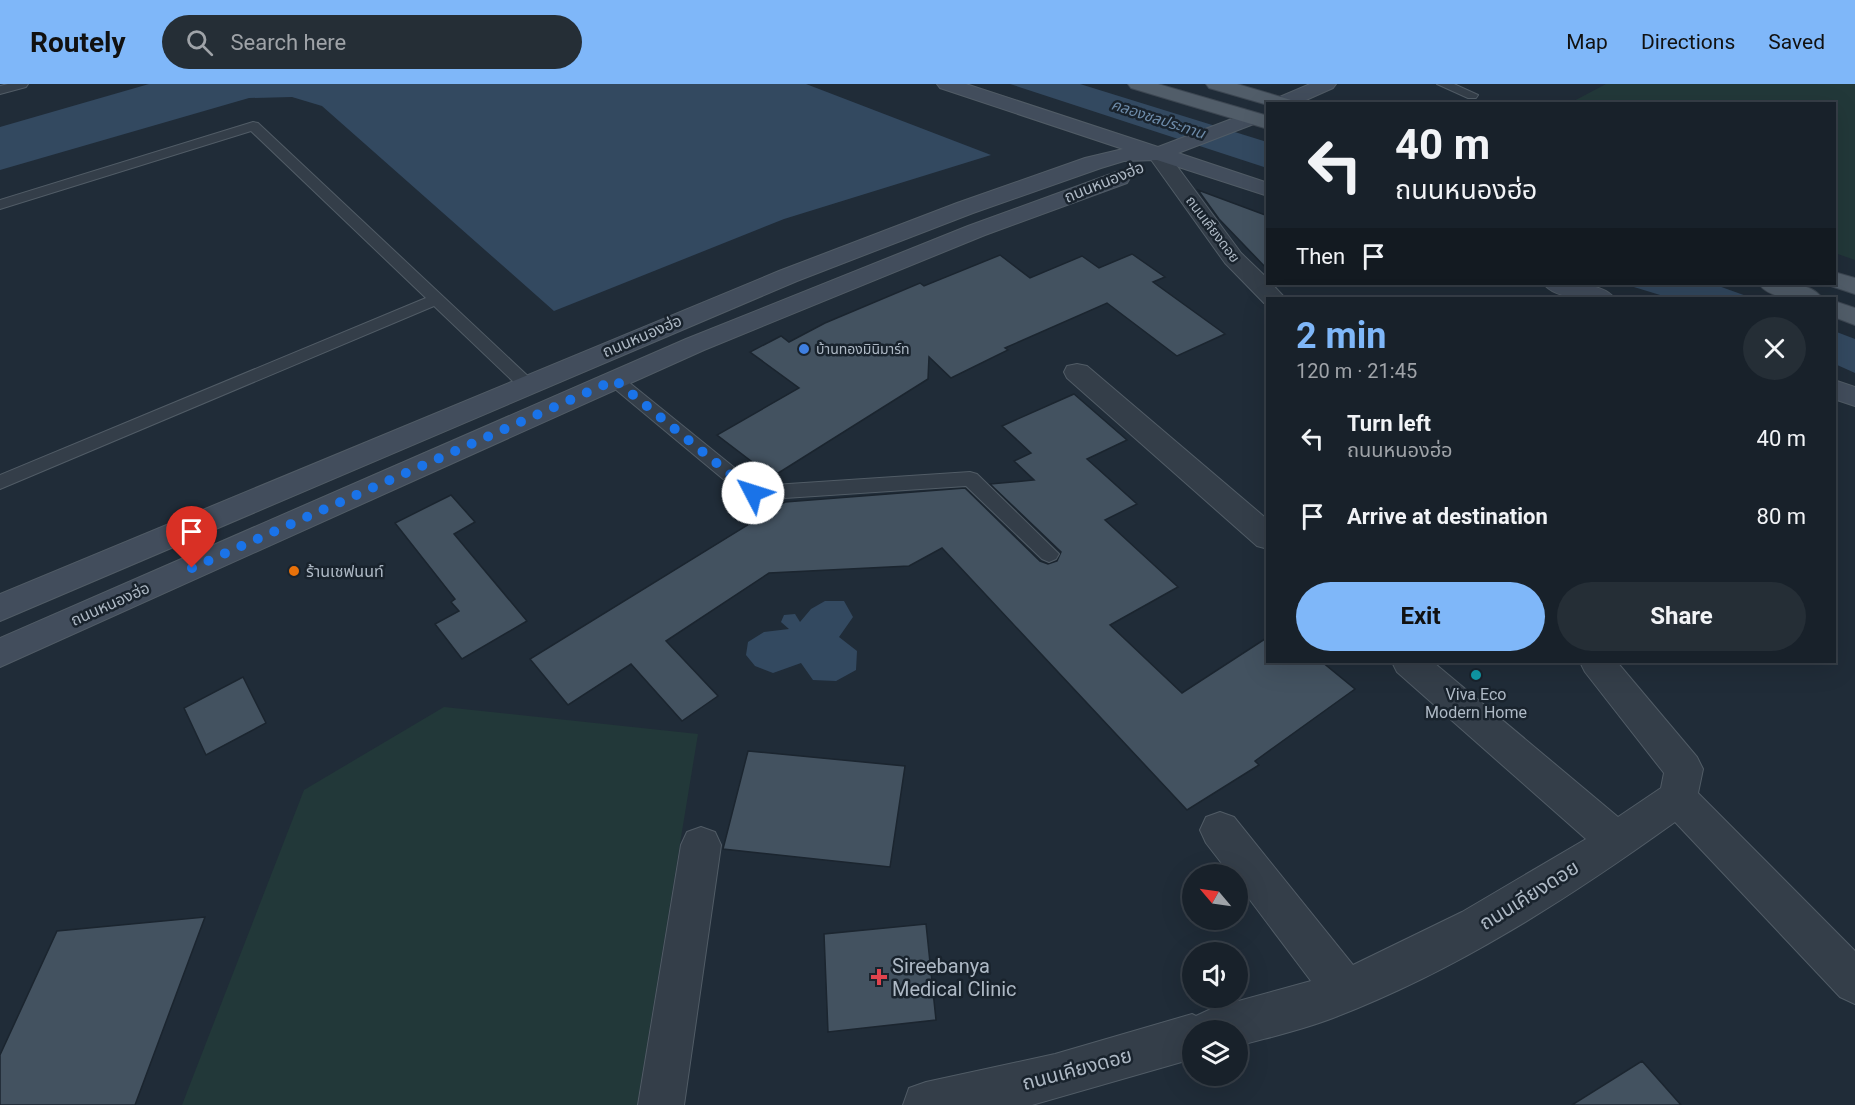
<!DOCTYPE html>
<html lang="en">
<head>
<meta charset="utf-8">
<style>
	:root { --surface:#18212a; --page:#252e36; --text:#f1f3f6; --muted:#9fa3a8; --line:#363e47; --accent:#7fb7f9 }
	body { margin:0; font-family:Roboto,"Noto Sans Thai",sans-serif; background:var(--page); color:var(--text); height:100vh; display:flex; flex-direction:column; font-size:22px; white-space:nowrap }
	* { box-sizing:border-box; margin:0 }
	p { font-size:20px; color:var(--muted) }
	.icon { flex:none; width:33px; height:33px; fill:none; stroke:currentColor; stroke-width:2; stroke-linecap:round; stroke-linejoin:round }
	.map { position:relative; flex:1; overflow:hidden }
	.drawer { position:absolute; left:1266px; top:213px; width:570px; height:366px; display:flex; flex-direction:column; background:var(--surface); border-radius:0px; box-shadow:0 6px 24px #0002,0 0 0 2px var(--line) }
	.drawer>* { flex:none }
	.guide { position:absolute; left:1266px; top:18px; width:570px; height:183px; border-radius:0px; box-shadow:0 6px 24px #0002,0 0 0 2px var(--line); background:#18212a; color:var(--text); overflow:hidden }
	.needle { width:39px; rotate:299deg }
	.tools { position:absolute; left:1182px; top:780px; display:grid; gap:12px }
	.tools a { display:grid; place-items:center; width:66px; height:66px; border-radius:50%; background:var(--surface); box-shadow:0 6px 24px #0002,0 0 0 2px var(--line); font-size:30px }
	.pin { position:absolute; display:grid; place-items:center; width:51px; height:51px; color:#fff; margin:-62px -26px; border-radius:50% 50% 50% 0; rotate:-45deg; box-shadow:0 0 6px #0007 }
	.pin .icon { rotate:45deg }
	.me { position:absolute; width:66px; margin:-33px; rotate:310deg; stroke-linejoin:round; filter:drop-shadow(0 0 4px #0008) }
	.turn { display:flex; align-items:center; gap:21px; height:126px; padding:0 30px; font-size:27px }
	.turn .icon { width:78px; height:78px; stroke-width:2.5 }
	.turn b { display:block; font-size:42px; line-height:51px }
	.then { display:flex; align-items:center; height:57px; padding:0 30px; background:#0003; gap:12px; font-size:22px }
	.round { display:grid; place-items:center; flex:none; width:63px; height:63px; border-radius:32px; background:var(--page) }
	.head { display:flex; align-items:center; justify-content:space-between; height:102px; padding:0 30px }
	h1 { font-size:36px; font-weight:700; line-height:45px; color:var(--accent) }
	.cta { display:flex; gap:12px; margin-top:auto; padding:12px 30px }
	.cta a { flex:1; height:69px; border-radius:36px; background:var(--accent); color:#111; font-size:24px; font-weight:700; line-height:69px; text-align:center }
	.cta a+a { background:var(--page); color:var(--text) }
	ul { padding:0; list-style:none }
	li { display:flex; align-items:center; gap:18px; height:78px; padding:0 30px }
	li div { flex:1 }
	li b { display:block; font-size:22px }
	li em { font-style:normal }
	header { display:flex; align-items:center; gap:36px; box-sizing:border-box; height:84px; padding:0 30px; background:var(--accent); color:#111 }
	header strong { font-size:28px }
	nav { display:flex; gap:33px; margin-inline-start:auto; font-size:21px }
	.search { width:420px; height:54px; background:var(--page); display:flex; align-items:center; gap:15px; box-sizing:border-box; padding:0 21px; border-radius:33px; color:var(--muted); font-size:22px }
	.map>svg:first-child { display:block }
	.green { fill:#223839 }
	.water { fill:#334960 }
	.building { fill:#435260; stroke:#1b252f; stroke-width:1.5 }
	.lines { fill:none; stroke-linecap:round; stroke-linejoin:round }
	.lane-casing { stroke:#515c66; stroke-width:2 }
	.street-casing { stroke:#515c66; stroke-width:2 }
	.secondary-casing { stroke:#515c66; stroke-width:2 }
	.primary-casing { stroke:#3d4752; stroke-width:2 }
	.lane { fill:#343e49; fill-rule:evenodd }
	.street { fill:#343e49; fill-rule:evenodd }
	.secondary { fill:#424d5c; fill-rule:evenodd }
	.primary { fill:#515d69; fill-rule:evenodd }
	.route { stroke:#1a73e8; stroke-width:10; stroke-dasharray:0 18 }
	.shop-dot { fill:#3f7fe0; stroke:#19232d; stroke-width:2 }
	.food-dot { fill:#e8710a; stroke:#19232d; stroke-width:2 }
	.culture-dot { fill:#0f9aa8; stroke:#19232d; stroke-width:2 }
	.health-dot { fill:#e0444e; stroke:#19232d; stroke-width:2 }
	.labels { text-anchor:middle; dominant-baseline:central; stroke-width:5; stroke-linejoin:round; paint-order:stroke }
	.far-street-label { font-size:14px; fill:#aeb9c5; stroke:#19232d }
	.far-poi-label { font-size:14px; fill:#aeb9c5; stroke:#19232d; text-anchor:start }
	.far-water-label { font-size:15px; font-style:italic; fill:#6e8caa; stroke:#19232d }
	.street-label { font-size:16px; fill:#aeb9c5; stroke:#19232d }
	.poi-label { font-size:16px; fill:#aeb9c5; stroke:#19232d; text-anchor:start }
	.near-street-label { font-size:20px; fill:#aeb9c5; stroke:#19232d }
	.near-poi-label { font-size:20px; fill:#aeb9c5; stroke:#19232d; text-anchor:start }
</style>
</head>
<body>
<header>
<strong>Routely</strong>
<div class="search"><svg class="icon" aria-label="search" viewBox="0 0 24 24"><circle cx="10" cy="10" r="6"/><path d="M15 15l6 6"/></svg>Search here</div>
<nav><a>Map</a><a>Directions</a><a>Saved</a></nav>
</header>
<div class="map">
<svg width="1855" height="1021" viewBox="0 0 1855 1021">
	<rect width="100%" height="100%" fill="#202c38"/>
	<path class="green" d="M 1606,0 L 1855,0 L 1855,176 L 1835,169 L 1834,20 L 1570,19 Z
		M 444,623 L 698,650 L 637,1021 L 182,1021 L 304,706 Z"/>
	<path class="water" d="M 149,0 L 806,0 L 991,71 L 784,135 L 554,227 L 322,22 L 292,13 L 249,14 L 0,86 L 0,43 Z
		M 1010,0 L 1080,0 L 1267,58 L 1267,84 Z
		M 1624,200 L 1713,200 L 1752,214 L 1670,214 Z
		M 1834,247 L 1855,255 L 1855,289 L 1835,280 Z
		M 825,517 L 844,517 L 853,533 L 839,553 L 857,567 L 856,586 L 836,597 L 813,596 L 801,579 L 773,589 L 755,582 L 746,571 L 748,558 L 764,548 L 789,545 L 781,538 L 784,531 L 795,530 L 800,538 L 811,525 Z"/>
	<path class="building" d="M 1198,106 L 1268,132 L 1268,186 L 1219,135 Z
		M 1132,170 L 1165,193 L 1153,198 L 1225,250 L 1177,272 L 1107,219 L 1005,264 L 1008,266 L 951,294 L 929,273 L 928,295 L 772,393 L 717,351 L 799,304 L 750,268 L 781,252 L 789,258 L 825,239 L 920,199 L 924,202 L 1000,171 L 1030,194 L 1082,172 L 1099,184 Z
		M 1074,310 L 1127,356 L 1087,375 L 1137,420 L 1105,436 L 1178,503 L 1110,541 L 1182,609 L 1268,553 L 1268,578 L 1322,578 L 1355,605 L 1255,677 L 1259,681 L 1187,726 L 942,464 L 909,482 L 769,489 L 666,557 L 718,612 L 682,637 L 631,580 L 568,621 L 530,575 L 785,418 L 965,404 L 1040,477 L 1048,480 L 1057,477 L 1061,468 L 990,400 L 1034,396 L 1014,377 L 1031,369 L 1002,342 Z
		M 451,411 L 475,438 L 454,450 L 527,537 L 462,575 L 435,540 L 459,527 L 451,518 L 455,515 L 395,439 Z
		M 243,593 L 266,639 L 206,671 L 184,624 Z
		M 748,667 L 905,682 L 890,783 L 723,765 Z
		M 205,833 L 135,1021 L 0,1021 L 0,971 L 57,847 Z
		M 926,840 L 936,936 L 828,948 L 824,850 Z
		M 1642,977 L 1681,1021 L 1572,1021 Z"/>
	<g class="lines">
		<g class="lane-casing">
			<path id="lane" d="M 8,0 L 28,0 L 26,3 L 0,10 L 0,2 Z
				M 1437,0 L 1454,0 L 1478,11 L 1476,14 L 1468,14 Z
				M 253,38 L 258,39 L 532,296 L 535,300 L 532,304 L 520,304 L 434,222 L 0,405 L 0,391 L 426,214 L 251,47 L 0,125 L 0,116 Z
				M 615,291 L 621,292 L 757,402 L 970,388 L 977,390 L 1059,470 L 1056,475 L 1049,478 L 1042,475 L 966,402 L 753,416 L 746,414 L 609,300 L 606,296 L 609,292 Z"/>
		</g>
		<g class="street-casing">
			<path id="street" d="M 1158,64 L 1165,66 L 1241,169 L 1268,195 L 1268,200 L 1272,200 L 1285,214 L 1268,214 L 1268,220 L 1264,219 L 1225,179 L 1147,70 L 1151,66 Z
				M 1077,280 L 1087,282 L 1268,436 L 1268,465 L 1257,462 L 1067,294 L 1064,288 L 1067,282 Z
				M 1392,578 L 1433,578 L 1618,733 L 1661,704 L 1664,689 L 1585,588 L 1580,578 L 1617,578 L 1697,673 L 1703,685 L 1698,709 L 1855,867 L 1855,920 L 1840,913 L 1675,738 C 1569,814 1456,887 1333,934 C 1302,946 1270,953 1238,962 L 1238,946 L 1192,946 L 1192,975 L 1032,1021 L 903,1021 L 909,1004 L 926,998 L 1055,970 L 1192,930 L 1196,932 L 1213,924 L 1311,897 L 1238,800 L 1238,790 L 1230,790 L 1206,759 L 1200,746 L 1206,733 L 1220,728 L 1234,733 L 1353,881 L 1462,828 L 1586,755 L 1397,588 Z
				M 701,743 L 715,748 L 721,761 L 684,1021 L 638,1021 L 681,761 L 687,748 Z"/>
		</g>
		<g class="secondary-casing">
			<path id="secondary" d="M 937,0 L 966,0 L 1158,63 L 1245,30 L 1259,30 L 1262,34 L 1259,38 L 1178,69 L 1268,99 L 1268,112 L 1157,76 L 1124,77 L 1101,84 L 973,129 L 797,197 L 0,537 L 0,510 L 779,187 L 957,119 L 1085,74 L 1123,65 L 940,4 Z
				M 1310,0 L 1336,0 L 1333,4 L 1297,20 L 1272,19 L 1275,15 Z
				M 1119,87 L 1127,89 L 1130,94 L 1127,99 L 985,151 L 704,266 L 0,583 L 0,554 L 686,255 L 968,142 Z
				M 1544,200 C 1561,198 1603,198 1614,214 C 1597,216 1555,216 1544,200 Z
				M 1834,296 L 1855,303 L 1855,322 L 1834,315 Z"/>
		</g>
		<g class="primary-casing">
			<path id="primary" d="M 1128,0 L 1158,0 L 1268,32 L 1268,45 L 1131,4 Z
				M 1206,0 L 1237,0 L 1291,16 L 1293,20 L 1268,20 L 1268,21 L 1209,4 Z
				M 1834,188 L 1855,194 L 1855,210 L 1825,200 L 1834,200 Z
				M 1759,200 C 1777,198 1811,197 1822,214 C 1804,216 1771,217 1759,200 Z
				M 1834,217 L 1855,224 L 1855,241 L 1834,233 Z"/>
		</g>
		<use href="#lane" class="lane"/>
		<use href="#street" class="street"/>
		<use href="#secondary" class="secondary"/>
		<use href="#primary" class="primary"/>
	</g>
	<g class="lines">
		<path class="route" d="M 192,484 L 615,296 L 753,409"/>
	</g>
	<circle class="shop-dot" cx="804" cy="265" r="6"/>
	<circle class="food-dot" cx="294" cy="487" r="6"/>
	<circle class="culture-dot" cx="1476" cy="591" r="6"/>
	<path class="health-dot" d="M876 884h6v6h6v6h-6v6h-6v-6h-6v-6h6z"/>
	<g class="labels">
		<g class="far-street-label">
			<text transform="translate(1213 145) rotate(53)">ถนนเคียงดอย</text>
		</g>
		<g class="far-poi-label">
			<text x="816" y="265">บ้านทองมินิมาร์ท</text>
		</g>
		<g class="far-water-label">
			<text transform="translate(1158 35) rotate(18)">คลองชลประทาน</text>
		</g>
		<g class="street-label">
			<text transform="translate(1104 98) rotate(-22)">ถนนหนองฮ่อ</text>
			<text transform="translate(642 252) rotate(-23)">ถนนหนองฮ่อ</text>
			<text transform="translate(110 520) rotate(-24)">ถนนหนองฮ่อ</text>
		</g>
		<g class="poi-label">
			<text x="306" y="487">ร้านเชฟนนท์</text>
			<text x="1476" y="610" text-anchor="middle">Viva Eco<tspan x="1476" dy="18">Modern Home</tspan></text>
		</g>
		<g class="near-street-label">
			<text transform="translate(1529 811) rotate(-32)">ถนนเคียงดอย</text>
			<text transform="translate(1077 985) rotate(-15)">ถนนเคียงดอย</text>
		</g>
		<g class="near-poi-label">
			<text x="892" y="882">Sireebanya<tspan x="892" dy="23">Medical Clinic</tspan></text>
		</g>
	</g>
</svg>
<div class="tools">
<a><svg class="needle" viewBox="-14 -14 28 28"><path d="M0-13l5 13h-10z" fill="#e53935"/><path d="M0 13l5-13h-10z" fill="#9fa3a8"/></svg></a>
<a><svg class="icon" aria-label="sound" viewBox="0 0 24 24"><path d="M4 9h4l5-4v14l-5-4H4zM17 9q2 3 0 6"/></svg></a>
<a><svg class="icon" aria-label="layers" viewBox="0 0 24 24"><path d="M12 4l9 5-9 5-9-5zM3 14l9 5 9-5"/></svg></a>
</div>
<div class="pin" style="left:192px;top:484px;background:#d93025"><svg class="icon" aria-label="arrive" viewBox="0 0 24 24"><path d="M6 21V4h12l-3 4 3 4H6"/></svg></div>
<svg class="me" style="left:753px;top:409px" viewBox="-20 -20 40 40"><circle r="19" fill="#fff"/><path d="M0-13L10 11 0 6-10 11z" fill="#1a73e8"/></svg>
<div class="guide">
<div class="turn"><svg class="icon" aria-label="left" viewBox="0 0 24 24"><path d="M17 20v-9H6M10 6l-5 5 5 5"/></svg><div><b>40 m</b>ถนนหนองฮ่อ</div></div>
<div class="then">Then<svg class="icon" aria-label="arrive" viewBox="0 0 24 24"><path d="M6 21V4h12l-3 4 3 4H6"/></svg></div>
</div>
<section class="drawer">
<div class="head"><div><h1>2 min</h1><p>120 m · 21:45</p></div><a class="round"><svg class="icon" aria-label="close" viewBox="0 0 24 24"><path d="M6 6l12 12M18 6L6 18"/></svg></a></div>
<ul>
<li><svg class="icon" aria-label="left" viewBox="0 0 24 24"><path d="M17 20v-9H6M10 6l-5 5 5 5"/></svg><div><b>Turn left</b><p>ถนนหนองฮ่อ</p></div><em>40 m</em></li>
<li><svg class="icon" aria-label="arrive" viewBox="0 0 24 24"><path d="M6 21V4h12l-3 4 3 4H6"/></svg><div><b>Arrive at destination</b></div><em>80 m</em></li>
</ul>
<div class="cta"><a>Exit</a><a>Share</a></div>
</section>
</div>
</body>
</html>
